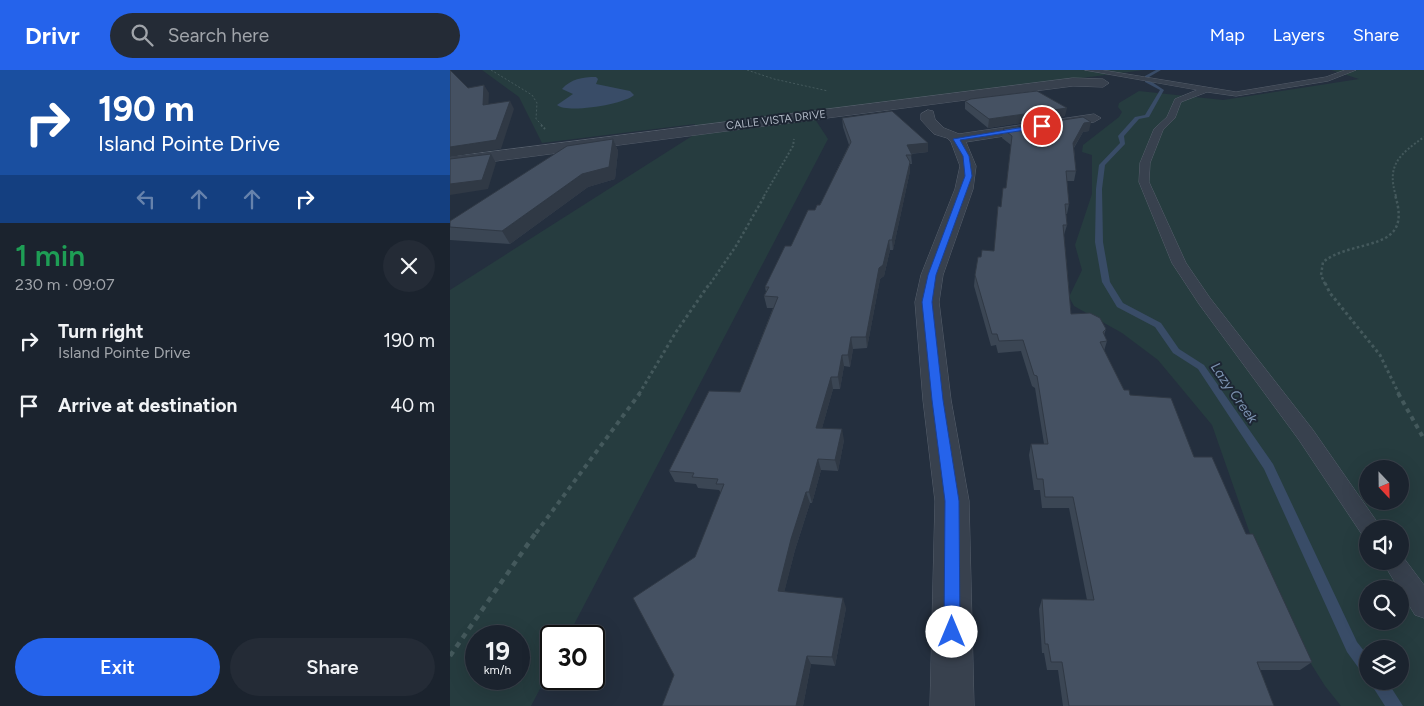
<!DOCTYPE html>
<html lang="en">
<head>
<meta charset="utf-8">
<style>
	:root { --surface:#1b232e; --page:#242b36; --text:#f1f3f6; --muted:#a0a4aa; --line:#39404a; --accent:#2563eb }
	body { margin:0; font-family:Figtree,sans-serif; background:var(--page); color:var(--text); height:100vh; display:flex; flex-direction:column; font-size:19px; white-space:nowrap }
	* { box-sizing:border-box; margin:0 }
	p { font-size:16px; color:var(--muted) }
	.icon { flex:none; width:28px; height:28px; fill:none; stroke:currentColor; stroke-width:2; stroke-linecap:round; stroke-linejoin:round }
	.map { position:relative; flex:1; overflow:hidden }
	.panel { display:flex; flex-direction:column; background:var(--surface); width:450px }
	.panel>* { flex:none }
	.hud { background:#1a4fa0; color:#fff; overflow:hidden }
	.needle { width:32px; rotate:158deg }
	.tools { position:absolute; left:909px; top:390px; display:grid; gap:10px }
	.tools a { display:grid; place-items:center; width:50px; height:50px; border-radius:50%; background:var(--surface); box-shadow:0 5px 20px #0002,0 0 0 1px var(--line); font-size:25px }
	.speed { position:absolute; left:15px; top:555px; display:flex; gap:10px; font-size:25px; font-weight:700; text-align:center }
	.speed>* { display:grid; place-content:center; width:65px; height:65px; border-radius:50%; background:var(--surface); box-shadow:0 5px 20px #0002,0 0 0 1px var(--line); line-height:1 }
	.speed small { font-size:12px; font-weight:400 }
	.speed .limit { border:2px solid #111; border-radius:8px; background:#fff; color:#111 }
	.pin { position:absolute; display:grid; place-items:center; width:42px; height:42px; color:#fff; margin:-21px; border:2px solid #fff; border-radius:50%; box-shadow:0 1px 5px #0007 }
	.me { position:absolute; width:55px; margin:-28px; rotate:0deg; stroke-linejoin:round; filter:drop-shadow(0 0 4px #0008) }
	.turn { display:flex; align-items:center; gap:18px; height:105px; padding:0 15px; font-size:22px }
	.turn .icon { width:65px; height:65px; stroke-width:2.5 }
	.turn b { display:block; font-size:35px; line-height:42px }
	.lanes { display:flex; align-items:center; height:48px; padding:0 15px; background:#0003; justify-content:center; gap:25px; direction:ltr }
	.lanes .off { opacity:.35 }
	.round { display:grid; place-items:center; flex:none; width:52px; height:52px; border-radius:26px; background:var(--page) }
	.headline { display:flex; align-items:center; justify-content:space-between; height:85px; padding:0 15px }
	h1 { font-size:30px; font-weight:600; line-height:38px; color:#1e9e55 }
	.action { display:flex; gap:10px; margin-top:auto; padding:10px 15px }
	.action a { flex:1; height:58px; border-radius:30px; background:var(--accent); color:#fff; font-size:20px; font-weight:600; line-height:58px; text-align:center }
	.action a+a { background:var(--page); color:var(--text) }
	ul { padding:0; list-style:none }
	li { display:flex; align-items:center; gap:15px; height:65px; padding:0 15px }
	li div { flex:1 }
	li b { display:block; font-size:19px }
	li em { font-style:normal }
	header { display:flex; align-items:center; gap:30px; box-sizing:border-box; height:70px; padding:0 25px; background:var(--accent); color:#fff }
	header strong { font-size:24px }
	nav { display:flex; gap:28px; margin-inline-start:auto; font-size:18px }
	.search { width:350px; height:45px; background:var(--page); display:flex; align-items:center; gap:12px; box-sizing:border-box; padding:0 18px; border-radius:28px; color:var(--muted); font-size:19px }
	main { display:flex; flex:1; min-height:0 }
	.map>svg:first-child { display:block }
	.green { fill:#263c3f; fill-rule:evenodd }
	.water { fill:#394c67 }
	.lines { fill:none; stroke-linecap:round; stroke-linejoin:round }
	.stream { fill:#394c67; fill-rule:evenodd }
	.service-casing { stroke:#565f6c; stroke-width:1 }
	.minor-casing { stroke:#565f6c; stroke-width:1 }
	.path-far5 { stroke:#44595c; stroke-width:1; stroke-dasharray:2 2; stroke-linecap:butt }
	.path-far4 { stroke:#44595c; stroke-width:2; stroke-dasharray:2 2; stroke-linecap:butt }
	.path-far3 { stroke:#44595c; stroke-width:2.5; stroke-dasharray:2.5 2.5; stroke-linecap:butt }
	.path-far2 { stroke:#44595c; stroke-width:3; stroke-dasharray:3 3; stroke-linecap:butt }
	.path-far1 { stroke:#44595c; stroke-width:4; stroke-dasharray:4.5 4.5; stroke-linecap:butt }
	.path { stroke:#44595c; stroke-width:4.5; stroke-dasharray:5.5 5.5; stroke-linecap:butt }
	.service { fill:#38414e; fill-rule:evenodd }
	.minor { fill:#38414e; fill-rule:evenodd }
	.wall { fill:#3b4654 }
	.shaded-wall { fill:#303945 }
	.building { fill:#455162; stroke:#303945 }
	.route { fill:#2563eb; stroke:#184099 }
	.labels { text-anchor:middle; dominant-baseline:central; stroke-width:4; stroke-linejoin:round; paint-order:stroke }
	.far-street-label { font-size:11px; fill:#b4bcc9; stroke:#1d2633 }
	.water-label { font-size:14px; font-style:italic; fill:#7c92b1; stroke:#1d2633 }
</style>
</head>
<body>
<header>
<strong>Drivr</strong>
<div class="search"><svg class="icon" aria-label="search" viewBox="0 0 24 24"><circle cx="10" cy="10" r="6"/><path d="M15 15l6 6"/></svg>Search here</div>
<nav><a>Map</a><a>Layers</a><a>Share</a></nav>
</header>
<main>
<section class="panel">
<div class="hud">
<div class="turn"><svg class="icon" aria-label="right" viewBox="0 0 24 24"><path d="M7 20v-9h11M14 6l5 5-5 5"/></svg><div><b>190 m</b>Island Pointe Drive</div></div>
<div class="lanes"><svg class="icon off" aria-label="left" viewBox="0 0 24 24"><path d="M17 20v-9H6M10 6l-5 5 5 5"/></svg><svg class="icon off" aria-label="ahead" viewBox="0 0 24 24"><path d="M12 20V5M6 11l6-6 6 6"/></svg><svg class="icon off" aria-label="ahead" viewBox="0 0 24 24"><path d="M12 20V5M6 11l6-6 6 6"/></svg><svg class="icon" aria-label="right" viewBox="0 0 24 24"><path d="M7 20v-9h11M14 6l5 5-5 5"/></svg></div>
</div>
<div class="headline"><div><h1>1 min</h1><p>230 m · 09:07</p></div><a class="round"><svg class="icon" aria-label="close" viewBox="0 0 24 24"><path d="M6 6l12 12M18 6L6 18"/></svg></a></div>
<ul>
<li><svg class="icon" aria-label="right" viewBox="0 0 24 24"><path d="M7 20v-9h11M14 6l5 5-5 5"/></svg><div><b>Turn right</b><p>Island Pointe Drive</p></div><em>190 m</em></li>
<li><svg class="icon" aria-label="arrive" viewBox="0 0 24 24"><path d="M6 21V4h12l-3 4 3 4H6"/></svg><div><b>Arrive at destination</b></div><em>40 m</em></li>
</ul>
<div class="action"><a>Exit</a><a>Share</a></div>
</section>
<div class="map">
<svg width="974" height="636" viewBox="0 0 974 636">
	<rect width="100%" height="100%" fill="#242f3e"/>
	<path class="green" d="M 32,0 L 694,0 L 361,43 L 378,69 L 118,566 L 101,566 L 101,598 L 81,636 L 0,636 L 0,220 L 242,66 L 245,54 L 92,73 L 69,27 ZM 26,566 L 69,566 L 69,609 L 26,609 Z
		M 881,0 L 974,0 L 974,636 L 891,636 L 875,616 L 826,538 L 762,355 L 708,290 L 672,263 L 624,236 L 619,227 L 632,200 L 625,175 L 642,124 L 642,85 L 632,82 L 633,75 L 669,47 L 672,42 L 668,37 L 669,33 L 689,21 L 773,30 L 909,9 ZM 918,399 L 950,399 L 950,431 L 918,431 ZM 918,459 L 950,459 L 950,491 L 918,491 ZM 918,519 L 950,519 L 950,551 L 918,551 ZM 918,579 L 950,579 L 950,611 L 918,611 Z"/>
	<path class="water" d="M 146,7 L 148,9 L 146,14 L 180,21 L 184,25 C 175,34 117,44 107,35 L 123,24 L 112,19 C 121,9 132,7 146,7 Z"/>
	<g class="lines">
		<path class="stream" d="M 706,0 L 711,0 L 699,7 L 699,10 L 714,20 L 699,47 L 689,49 L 674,66 L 675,74 L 655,95 L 652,119 L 653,172 L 660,212 L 673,233 L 711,253 L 729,279 L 754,295 L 823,394 L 907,572 L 918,586 L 918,606 L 913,604 L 897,582 L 814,399 L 748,299 L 723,283 L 705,257 L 667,237 L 652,212 L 645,172 L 646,119 L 649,95 L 670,73 L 668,66 L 685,47 L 695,45 L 710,20 L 695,12 L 695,6 Z
			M 919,611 L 937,611 L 953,636 L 935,636 Z"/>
		<g class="service-casing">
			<path id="service" d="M 635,0 L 652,0 L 786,22 L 876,7 L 895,0 L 906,0 L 878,11 L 786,26 L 757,22 L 731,32 L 725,48 L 713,60 L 700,93 L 699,112 L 736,193 L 760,228 L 863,360 L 932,459 L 918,459 L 918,468 L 913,466 L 849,370 L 749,234 L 722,193 L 689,112 L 690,93 L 704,59 L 717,47 L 725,29 L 747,20 Z
				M 950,483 L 974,515 L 974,548 L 965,545 L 932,491 L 950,491 Z"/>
		</g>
		<g class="minor-casing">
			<path id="minor" d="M 623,8 L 653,9 L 659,13 L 653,17 L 623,16 L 0,97 L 0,87 Z
				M 478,40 L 483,41 L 485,49 L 494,58 L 509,64 L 644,44 L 651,48 L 644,52 L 516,72 L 526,96 L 523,119 L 493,205 L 489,232 L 501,330 L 519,431 L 524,636 L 480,636 L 485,431 L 473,330 L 465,232 L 471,205 L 505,119 L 510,96 L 501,72 L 497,68 L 484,64 L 471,50 L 471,44 Z"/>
		</g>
		<path class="path-far5" d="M 41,0 L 82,25 L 87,33 L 86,49 L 93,56
			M 297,0 L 324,9 L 378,21"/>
		<path class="path-far4" d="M 91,55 L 95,59
			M 314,126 L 343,76 L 344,69
			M 946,126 C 936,95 950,84 974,67"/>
		<path class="path-far3" d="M 260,214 L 286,176 L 315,125
			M 875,214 L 871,205 L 873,192 C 905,167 964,184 945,125"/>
		<path class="path-far2" d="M 875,213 L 880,223 L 930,285 L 949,324
			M 189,324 L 226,262 L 260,213"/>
		<path class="path-far1" d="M 948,323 L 974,369
			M 86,463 L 190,323"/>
		<path class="path" d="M 0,586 L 87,461"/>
		<use href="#service" class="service"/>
		<use href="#minor" class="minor"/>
	</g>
	<path class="wall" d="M 515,31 L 615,46 L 538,58 L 515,39 Z
		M 392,48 L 478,82 L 461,84 L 462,94 L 460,94 L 460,101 L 443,180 L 440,180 L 434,206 L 430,209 L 417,278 L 403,279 L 400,297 L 394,296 L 390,319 L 383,319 L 372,358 L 394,370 L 388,401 L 371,400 L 362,433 L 360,433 L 345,480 L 334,522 L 396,538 L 385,596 L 361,594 L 353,636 L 212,636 L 224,605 L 245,487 L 271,423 L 269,420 L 248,418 L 246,414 L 225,412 L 219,401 L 290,322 L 323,238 L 317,238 L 314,226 L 316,222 L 315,217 L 365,140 L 370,135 L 399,75 L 393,57 Z
		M 553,59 L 639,61 L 633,62 L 624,78 L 626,101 L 624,111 L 617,111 L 619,134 L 617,144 L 616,144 L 617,155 L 614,165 L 621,244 L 656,259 L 654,265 L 657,271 L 654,281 L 674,320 L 744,387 L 796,464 L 862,592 L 850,600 L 810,600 L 824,636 L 613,636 L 608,600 L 597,600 L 594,583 L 592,583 L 589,539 L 592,529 L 637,530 L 619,438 L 592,438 L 590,420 L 584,420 L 579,385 L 581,374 L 594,374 L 585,318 L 582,316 L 571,281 L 548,283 L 546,275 L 541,276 L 524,216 L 525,205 L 531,187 L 544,181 L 551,137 L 556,118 L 561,75 L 552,68 Z
		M 163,69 L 168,81 L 165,109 L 138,117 L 60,174 L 0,170 L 0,151 Z"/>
	<path class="shaded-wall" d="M 34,15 L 39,23 L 38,43 L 33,35 Z
		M 60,31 L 64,39 L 51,79 L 0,87 L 0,77 Z
		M 617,38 L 615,46 L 538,58 L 539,49 Z
		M 641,52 L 639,61 L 633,62 L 621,82 L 623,73 L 634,53 Z
		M 163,69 L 168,81 L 165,109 L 138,117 L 60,174 L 52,161 L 132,104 Z
		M 478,73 L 478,82 L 457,84 L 457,75 Z
		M 41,84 L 46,93 L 38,119 L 0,125 L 0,114 Z
		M 460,92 L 460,101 L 443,180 L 442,170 Z
		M 439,170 L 440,180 L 434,206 L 430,209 L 417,278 L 416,267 L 429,198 Z
		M 401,267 L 403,279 L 400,297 L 398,285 Z
		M 392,285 L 394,296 L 390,319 L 388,307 Z
		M 381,307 L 383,319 L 369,369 L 366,358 Z
		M 392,359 L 394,370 L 388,401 L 385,390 Z
		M 368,389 L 371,400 L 362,433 L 359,422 Z
		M 356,422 L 360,433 L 345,480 L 332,531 L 328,521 L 341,469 Z
		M 393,528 L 396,538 L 385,596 L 382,587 Z
		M 357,586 L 361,594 L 353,636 L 346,636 Z"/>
	<path class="building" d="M 0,0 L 18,18 L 34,15 L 33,35 L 60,31 L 46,70 L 0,77 Z
		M 587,21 L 617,38 L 539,49 L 515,31 L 521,29 Z
		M 442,41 L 478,73 L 457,75 L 462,85 L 456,85 L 460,92 L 442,170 L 439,170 L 433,195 L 429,198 L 416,267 L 401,267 L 398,285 L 392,285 L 388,307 L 381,307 L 366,358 L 392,359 L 385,390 L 368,389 L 359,422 L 356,422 L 341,469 L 328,521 L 393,528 L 382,587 L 357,586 L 346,636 L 212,636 L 224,605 L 183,528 L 245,487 L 274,414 L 266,414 L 268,409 L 242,407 L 244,403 L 219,401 L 259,321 L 290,322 L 328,227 L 314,226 L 319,217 L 315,217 L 335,176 L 341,176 L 358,140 L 365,140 L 367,135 L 370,135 L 401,72 L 392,48 Z
		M 633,47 L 641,52 L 634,53 L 623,73 L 626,101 L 616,101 L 619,134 L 615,134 L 617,155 L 613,155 L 621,244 L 640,243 L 650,248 L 656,259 L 653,262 L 657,271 L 650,272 L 674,320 L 679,320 L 680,325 L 721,328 L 744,387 L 762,387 L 796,464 L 803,464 L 862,592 L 807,592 L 824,636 L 619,636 L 612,592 L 601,592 L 598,574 L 595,574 L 592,529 L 644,530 L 623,427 L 595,427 L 593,409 L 587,409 L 581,374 L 598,374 L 587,306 L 584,305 L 573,270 L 549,271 L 547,264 L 542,264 L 525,205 L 528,187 L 531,187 L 532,180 L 544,181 L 548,136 L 551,137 L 553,118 L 556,118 L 562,66 L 553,59 Z
		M 163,69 L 159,97 L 132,104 L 52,161 L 0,157 L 0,151 L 117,76 Z
		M 41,84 L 32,110 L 0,114 L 0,89 Z"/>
	<path class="route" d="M 592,54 L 595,57 L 510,70 L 519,86 L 522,106 L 486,205 L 482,232 L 493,330 L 509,431 L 510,562 L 508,567 L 502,570 L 496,567 L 494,562 L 495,431 L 482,330 L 472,232 L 478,205 L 515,106 L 513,86 L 503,69 Z"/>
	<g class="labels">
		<g class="far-street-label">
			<text transform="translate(326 50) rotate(-7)">CALLE VISTA DRIVE</text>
		</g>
		<g class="water-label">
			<text transform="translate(784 323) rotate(55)">Lazy Creek</text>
		</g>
	</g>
</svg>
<div class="tools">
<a><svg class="needle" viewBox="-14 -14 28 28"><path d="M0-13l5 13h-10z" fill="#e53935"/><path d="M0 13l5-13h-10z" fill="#a0a4aa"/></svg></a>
<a><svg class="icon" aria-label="sound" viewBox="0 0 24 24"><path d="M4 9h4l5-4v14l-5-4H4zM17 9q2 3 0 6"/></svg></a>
<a><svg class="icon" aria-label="search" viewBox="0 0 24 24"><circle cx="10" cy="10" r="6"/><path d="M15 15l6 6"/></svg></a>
<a><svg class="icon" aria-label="layers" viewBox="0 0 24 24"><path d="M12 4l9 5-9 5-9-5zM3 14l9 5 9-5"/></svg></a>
</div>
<div class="speed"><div>19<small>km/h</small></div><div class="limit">30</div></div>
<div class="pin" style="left:592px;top:56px;background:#d93025"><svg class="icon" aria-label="arrive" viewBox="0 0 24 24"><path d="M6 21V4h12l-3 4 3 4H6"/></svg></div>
<svg class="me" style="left:502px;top:562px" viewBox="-20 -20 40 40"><circle r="19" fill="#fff"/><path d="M0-13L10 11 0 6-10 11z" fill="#2563eb"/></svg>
</div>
</main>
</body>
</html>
